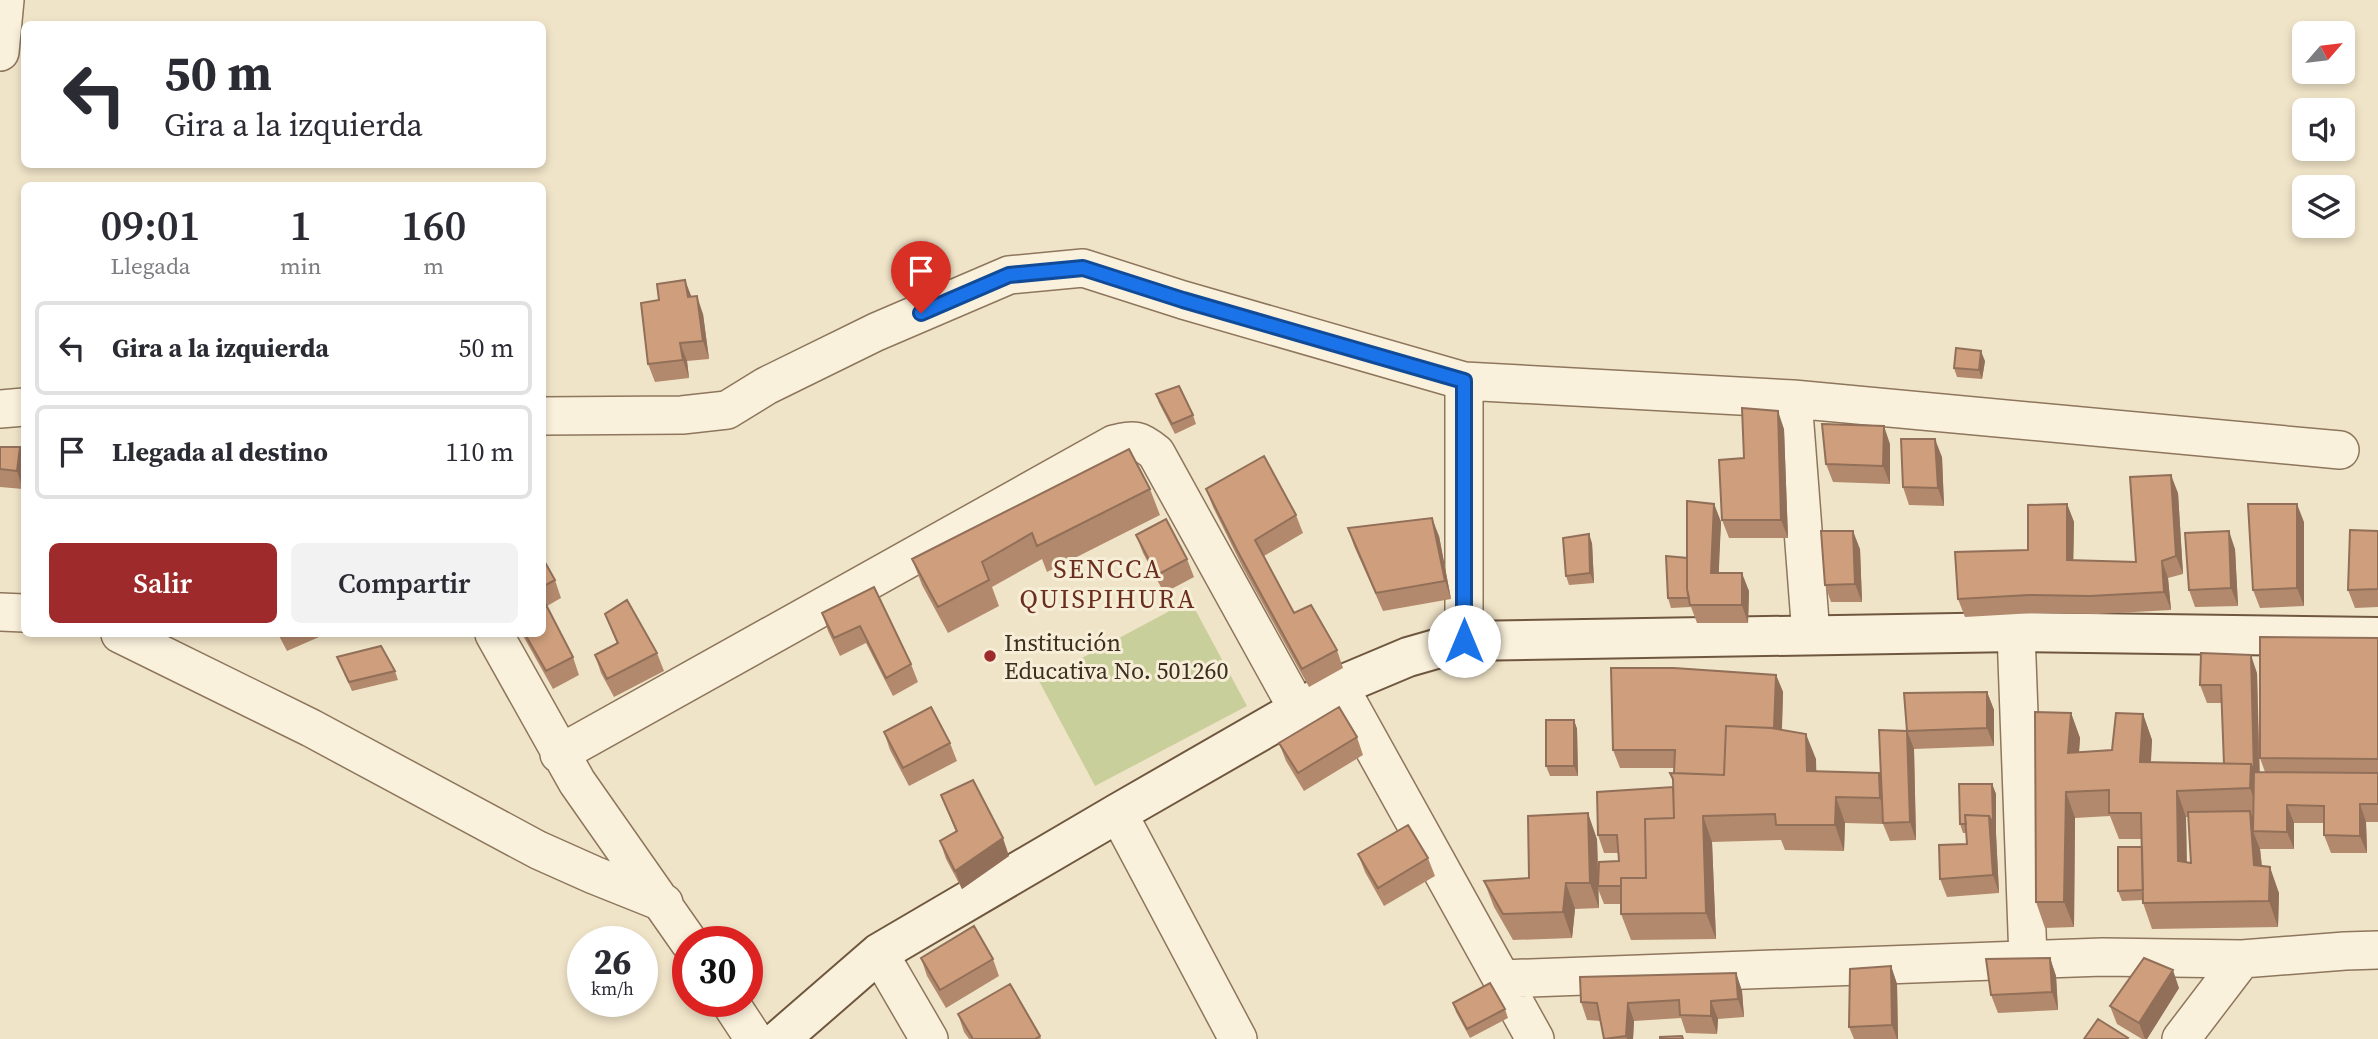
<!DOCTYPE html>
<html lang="es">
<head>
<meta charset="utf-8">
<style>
	:root { --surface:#fff; --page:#f2f2f3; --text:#2b2b33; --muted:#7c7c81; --line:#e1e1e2; --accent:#9e2a2b }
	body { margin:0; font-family:"Source Serif 4",serif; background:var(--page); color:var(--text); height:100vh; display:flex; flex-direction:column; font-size:26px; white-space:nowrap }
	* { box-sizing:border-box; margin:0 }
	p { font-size:23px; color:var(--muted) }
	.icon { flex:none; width:38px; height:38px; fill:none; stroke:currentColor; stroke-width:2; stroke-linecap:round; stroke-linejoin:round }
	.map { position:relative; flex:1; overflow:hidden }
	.side { position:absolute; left:21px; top:182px; width:525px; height:455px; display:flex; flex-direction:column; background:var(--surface); border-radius:10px; box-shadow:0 4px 10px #0003 }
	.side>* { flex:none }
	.guide { position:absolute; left:21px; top:21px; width:525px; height:147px; border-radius:10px; box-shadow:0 4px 10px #0003; background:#fff; color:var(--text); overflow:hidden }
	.needle { width:46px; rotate:62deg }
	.fabs { position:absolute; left:2292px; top:21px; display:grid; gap:14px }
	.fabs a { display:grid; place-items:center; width:63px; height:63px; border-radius:10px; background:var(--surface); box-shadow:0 4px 10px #0003; font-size:35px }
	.speed { position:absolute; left:567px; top:926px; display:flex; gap:14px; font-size:35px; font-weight:700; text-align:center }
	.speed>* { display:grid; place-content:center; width:91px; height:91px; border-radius:50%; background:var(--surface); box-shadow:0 4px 10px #0003; line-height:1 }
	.speed small { font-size:18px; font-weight:400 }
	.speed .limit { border:10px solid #d22; background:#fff; color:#111 }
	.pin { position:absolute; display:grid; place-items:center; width:60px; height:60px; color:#fff; margin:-72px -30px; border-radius:50% 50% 50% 0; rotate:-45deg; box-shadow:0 0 7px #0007 }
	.pin .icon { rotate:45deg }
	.me { position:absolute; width:77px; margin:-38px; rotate:0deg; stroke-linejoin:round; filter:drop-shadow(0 0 5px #0008) }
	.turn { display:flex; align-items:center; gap:24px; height:147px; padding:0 28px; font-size:32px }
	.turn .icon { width:91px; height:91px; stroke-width:2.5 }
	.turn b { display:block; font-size:49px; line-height:60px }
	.eta { display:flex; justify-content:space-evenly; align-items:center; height:119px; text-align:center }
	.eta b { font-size:42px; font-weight:600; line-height:49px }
	.cta { display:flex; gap:14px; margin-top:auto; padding:14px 28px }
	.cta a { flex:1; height:80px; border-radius:10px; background:var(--accent); color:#fff; font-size:28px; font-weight:600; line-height:80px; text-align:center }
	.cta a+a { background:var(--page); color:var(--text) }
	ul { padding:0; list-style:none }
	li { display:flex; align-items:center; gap:21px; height:94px; margin:0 14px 10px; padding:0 14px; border:4px solid var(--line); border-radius:10px }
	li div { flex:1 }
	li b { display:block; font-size:26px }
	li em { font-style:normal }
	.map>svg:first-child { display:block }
	.green { fill:#c9cf9b }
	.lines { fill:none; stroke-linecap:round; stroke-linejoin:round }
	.street-casing { stroke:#8d765c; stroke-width:40 }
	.secondary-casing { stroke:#6f573f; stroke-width:42 }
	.street { stroke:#faf1dc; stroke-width:37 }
	.secondary { stroke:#faf1dc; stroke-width:38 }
	.wall { fill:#b2896c; fill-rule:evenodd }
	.shaded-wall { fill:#916f58 }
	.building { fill:#cf9f7d; stroke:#916f58; stroke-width:2 }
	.route-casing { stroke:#114b97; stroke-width:18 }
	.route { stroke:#1a73e8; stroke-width:12 }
	.poi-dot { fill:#9e2a2b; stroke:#f7eed8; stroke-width:2.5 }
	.labels { text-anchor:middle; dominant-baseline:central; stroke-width:6; stroke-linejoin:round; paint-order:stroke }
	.poi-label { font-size:24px; fill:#3d2e20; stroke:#f7eed8; text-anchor:start }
	.neighbourhood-label { font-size:26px; letter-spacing:2px; fill:#6b2e1e; stroke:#f7eed8 }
</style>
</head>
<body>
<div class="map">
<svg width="2378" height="1039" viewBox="0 0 2378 1039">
	<rect width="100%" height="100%" fill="#f0e4c8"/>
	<path class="green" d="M 1190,600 L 1247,706 L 1095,786 L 1039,681 Z"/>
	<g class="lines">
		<g class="street-casing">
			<path id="street" d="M 0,52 L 5,0
				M 1793,399 L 1811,635
				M 0,409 L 24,407
				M 542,416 L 682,415 L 727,410 L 766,386 L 876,332 L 1009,275 L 1083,268 L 1183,300 L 1464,381 L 1793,399 L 2340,450
				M 0,612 L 24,613
				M 2016,632 L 2028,959
				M 120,634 L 311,728 L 538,850 L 594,875 L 664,903
				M 494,634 L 577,782 L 689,942
				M 1464,641 L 1464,381
				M 1339,686 L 1535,1039
				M 559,754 L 1114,444 C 1135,439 1139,439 1156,453 L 1298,710
				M 1118,813 L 1238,1039
				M 879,953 L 929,1039
				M 1502,979 L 2103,957 L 2242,959 L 2345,951 L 2378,950
				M 729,1001 L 754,1039
				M 2181,1039 L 2242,959"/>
		</g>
		<g class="secondary-casing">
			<path id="secondary" d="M 780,1039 L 879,953 L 1118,813 L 1339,686 L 1408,657 L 1464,641 L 2016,632 L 2378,637"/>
		</g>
		<use href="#street" class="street"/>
		<use href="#secondary" class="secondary"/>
	</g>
	<path class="wall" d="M 691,296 L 703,314 L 709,359 L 687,361 L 689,378 L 655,382 L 648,364 Z
		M 1985,361 L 1982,379 L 1957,377 L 1954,368 Z
		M 1156,394 L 1193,415 L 1196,424 L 1175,434 L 1159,403 Z
		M 1784,429 L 1788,538 L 1729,538 L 1722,520 L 1744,458 Z
		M 1890,444 L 1890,484 L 1833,482 L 1826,464 Z
		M 0,447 L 20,447 L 24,459 L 23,489 L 0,487 Z
		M 1942,457 L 1944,506 L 1909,505 L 1903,487 Z
		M 1150,489 L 1160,515 L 1047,572 L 1042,559 L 992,587 L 999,606 L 948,633 L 922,585 L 912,559 Z
		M 1206,489 L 1296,515 L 1303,533 L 1264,556 L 1294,613 L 1337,650 L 1343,668 L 1309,687 L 1243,568 L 1213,507 Z
		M 2178,493 L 2183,574 L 2168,578 L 2171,610 L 2097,614 L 2036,613 L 1965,617 L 1958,599 L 2028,550 L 2067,504 L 2074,522 L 2073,561 L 2136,562 Z
		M 1714,504 L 1721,522 L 1718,573 L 1749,591 L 1748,623 L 1697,623 L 1691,607 L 1671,608 L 1668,598 Z
		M 2304,522 L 2304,606 L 2260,608 L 2253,590 Z
		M 1348,528 L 1439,536 L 1451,599 L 1383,611 L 1354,546 Z
		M 2378,531 L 2378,607 L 2355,608 L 2348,590 Z
		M 1136,535 L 1187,559 L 1194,577 L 1164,593 L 1143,553 Z
		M 1592,543 L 1594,583 L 1569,585 L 1566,576 Z
		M 1860,549 L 1862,602 L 1831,602 L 1825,585 Z
		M 2235,549 L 2238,606 L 2195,607 L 2189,590 Z
		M 542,557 L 555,580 L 561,598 L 547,606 L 573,657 L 579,675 L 553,689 L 522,634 L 542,634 Z
		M 874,587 L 911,664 L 918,682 L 893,696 L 866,643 L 840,656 L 828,631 L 822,613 Z
		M 605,614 L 657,653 L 664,671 L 614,697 L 601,673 L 595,655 L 617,644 Z
		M 278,634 L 326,634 L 287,651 Z
		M 2378,638 L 2378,822 L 2366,822 L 2367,853 L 2331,853 L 2324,835 L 2324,823 L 2294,823 L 2294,849 L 2260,849 L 2262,866 L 2279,893 L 2278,927 L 2152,929 L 2143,903 L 2143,900 L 2122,901 L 2118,891 L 2142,847 L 2142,839 L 2119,839 L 2110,816 L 2075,818 L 2074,927 L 2045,928 L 2036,902 L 2071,713 L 2080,738 L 2079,752 L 2112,750 L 2143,714 L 2152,740 L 2151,762 L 2224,764 L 2222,703 L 2207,703 L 2200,685 L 2257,673 L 2260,772 L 2265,772 L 2260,758 ZM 2186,817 L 2188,817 L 2191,863 L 2187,862 Z
		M 337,657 L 395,671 L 398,680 L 352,691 Z
		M 1776,675 L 1783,692 L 1782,729 L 1816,759 L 1816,771 L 1881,779 L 1907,731 L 1987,692 L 1994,710 L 1994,746 L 1914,749 L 1916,840 L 1890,841 L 1883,824 L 1845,823 L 1844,851 L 1785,850 L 1781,840 L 1712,842 L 1716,939 L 1631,940 L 1621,914 L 1621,904 L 1604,904 L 1598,889 L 1599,908 L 1575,909 L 1572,938 L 1513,940 L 1494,907 L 1484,881 L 1529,878 L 1597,839 L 1598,874 L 1619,861 L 1618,853 L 1604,853 L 1598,835 L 1673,787 L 1674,768 L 1620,768 L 1613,750 Z
		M 1574,720 L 1577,729 L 1578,776 L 1550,776 L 1546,766 Z
		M 884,732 L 950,743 L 957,761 L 909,786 L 890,750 Z
		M 1357,737 L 1363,755 L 1304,791 L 1286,761 L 1279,743 Z
		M 1992,784 L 1996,794 L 1996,834 L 1999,893 L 1947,897 L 1940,879 L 1967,844 L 1966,833 L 1963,833 L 1960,824 Z
		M 941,795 L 1009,856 L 962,889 L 946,859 L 940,841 L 956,832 Z
		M 1358,854 L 1428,858 L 1435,876 L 1384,906 L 1365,872 Z
		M 921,958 L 993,959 L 999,976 L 946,1008 L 927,976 Z
		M 2050,958 L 2056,976 L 2058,1010 L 1998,1013 L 1991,995 Z
		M 1891,966 L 1897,984 L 1898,1039 L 1854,1039 L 1849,1027 Z
		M 1736,973 L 1742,991 L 1744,1017 L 1718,1019 L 1717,1034 L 1686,1033 L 1681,1018 L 1634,1021 L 1633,1039 L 1604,1039 L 1601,1021 L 1587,1020 L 1581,1002 Z
		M 2179,988 L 2147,1039 L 2142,1039 L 2117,1024 L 2110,1006 Z
		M 1453,1003 L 1505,1009 L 1508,1018 L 1470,1038 L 1456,1012 Z
		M 958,1014 L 1040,1036 L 1041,1039 L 969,1039 L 964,1032 Z"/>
	<path class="shaded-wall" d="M 685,280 L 692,298 L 688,297 Z
		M 697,296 L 703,314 L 709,359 L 703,341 Z
		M 680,343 L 687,361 L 689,378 L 683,360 Z
		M 1981,351 L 1985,361 L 1982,379 L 1979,370 Z
		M 1778,411 L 1784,429 L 1788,538 L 1781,520 Z
		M 1884,426 L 1890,444 L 1890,484 L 1883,466 Z
		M 1935,439 L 1942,457 L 1944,506 L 1938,488 Z
		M 20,447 L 24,459 L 23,489 L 17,471 Z
		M 2171,475 L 2178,493 L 2183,574 L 2176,556 Z
		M 1714,504 L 1721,522 L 1718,591 L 1711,573 Z
		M 2067,504 L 2074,522 L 2073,578 L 2067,560 Z
		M 2297,504 L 2304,522 L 2304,606 L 2297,588 Z
		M 1432,518 L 1439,536 L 1451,599 L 1445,581 Z
		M 1853,531 L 1860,549 L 1862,602 L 1855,584 Z
		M 2229,531 L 2235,549 L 2238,606 L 2231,588 Z
		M 1589,534 L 1592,543 L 1594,583 L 1590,573 Z
		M 2162,561 L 2168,578 L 2171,610 L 2164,592 Z
		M 1742,573 L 1749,591 L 1748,623 L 1742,605 Z
		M 2251,655 L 2257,673 L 2260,814 L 2250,788 Z
		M 1776,675 L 1783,692 L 1781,753 L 1774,735 Z
		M 1987,692 L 1994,710 L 1994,746 L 1987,728 Z
		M 2071,713 L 2080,738 L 2077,779 L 2068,753 Z
		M 2143,714 L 2152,740 L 2149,787 L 2140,762 Z
		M 1574,720 L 1577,729 L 1578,776 L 1574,766 Z
		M 1907,731 L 1914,749 L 1916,840 L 1910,822 Z
		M 1806,734 L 1816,759 L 1817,796 L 1807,771 Z
		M 1879,773 L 1888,799 L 1889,824 L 1880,798 Z
		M 1992,784 L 1996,794 L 1996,834 L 1999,893 L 1993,875 L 1989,816 Z
		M 2177,791 L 2186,817 L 2187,887 L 2178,861 Z
		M 2066,792 L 2075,818 L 2074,927 L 2064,902 Z
		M 1836,797 L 1845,823 L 1844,851 L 1835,825 Z
		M 2360,804 L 2366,822 L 2367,853 L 2360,836 Z
		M 2287,805 L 2294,823 L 2294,849 L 2287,832 Z
		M 2250,811 L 2258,831 L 2253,831 L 2260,849 L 2264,891 L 2254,865 Z
		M 1588,813 L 1597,839 L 1599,908 L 1590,883 Z
		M 1703,816 L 1712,842 L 1716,939 L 1706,913 Z
		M 1003,838 L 1009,856 L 962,889 L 955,871 Z
		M 2270,867 L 2279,893 L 2278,927 L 2269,901 Z
		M 1566,883 L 1575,909 L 1572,938 L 1563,912 Z
		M 2050,958 L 2056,976 L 2058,1010 L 2052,992 Z
		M 1891,966 L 1897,984 L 1898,1039 L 1897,1039 L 1892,1025 Z
		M 2173,970 L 2179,988 L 2147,1039 L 2145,1039 L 2139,1023 Z
		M 1736,973 L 1742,991 L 1744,1017 L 1738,999 Z
		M 1711,1001 L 1718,1019 L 1717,1034 L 1711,1016 Z
		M 1628,1003 L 1634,1021 L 1633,1039 L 1627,1039 L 1626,1036 Z"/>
	<path class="building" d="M 685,280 L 688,297 L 697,296 L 703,341 L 680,343 L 683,360 L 648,364 L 641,303 L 659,300 L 657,284 Z
		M 1956,348 L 1981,351 L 1979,370 L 1954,368 Z
		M 1179,386 L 1193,415 L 1172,424 L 1156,394 Z
		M 1742,408 L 1778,411 L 1781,520 L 1722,520 L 1719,460 L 1744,458 Z
		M 1822,424 L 1884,426 L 1883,466 L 1826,464 Z
		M 1901,439 L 1935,439 L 1938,488 L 1903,487 Z
		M 0,447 L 20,447 L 17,471 L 0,469 Z
		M 1129,449 L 1150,489 L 1037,546 L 1032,533 L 982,562 L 989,580 L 938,607 L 912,559 Z
		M 1264,456 L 1296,515 L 1255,540 L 1294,613 L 1311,605 L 1337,650 L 1302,669 L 1237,550 L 1206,489 Z
		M 2171,475 L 2176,556 L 2162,561 L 2164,592 L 2090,596 L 2029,595 L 1958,599 L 1955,552 L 2028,550 L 2028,505 L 2067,504 L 2067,560 L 2136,562 L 2130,477 Z
		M 1687,501 L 1714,504 L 1711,573 L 1742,573 L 1742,605 L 1690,605 L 1687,589 Z
		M 2248,504 L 2297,504 L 2297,588 L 2253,590 Z
		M 1432,518 L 1445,581 L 1376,593 L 1348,528 Z
		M 1166,519 L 1187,559 L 1157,575 L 1136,535 Z
		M 2350,530 L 2378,531 L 2378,589 L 2348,590 Z
		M 1821,531 L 1853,531 L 1855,584 L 1825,585 Z
		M 2229,531 L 2231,588 L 2189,590 L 2185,533 Z
		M 1589,534 L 1590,573 L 1566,576 L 1563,538 Z
		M 1666,556 L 1687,558 L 1687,589 L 1689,598 L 1668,598 Z
		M 542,557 L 555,580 L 542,587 Z
		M 874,587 L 911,664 L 886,678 L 860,626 L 834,638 L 822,613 Z
		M 542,597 L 573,657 L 546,671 L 525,634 L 542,634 Z
		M 627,600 L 657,653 L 607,679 L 595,655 L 618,643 L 605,614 Z
		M 2260,637 L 2378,638 L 2378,759 L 2260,758 Z
		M 381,646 L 395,671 L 349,682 L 337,657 Z
		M 2201,653 L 2251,655 L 2254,772 L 2251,764 L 2224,764 L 2221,685 L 2200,685 Z
		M 1611,668 L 1674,668 L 1776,675 L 1774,728 L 1726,726 L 1724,775 L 1674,773 L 1675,750 L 1613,750 Z
		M 1987,692 L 1987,728 L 1907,731 L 1904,693 Z
		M 931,707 L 950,743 L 903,768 L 884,732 Z
		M 1339,707 L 1357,737 L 1298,773 L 1279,743 Z
		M 2035,712 L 2071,713 L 2068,753 L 2112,750 L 2116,713 L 2143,714 L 2140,762 L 2251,764 L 2250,788 L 2177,791 L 2178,861 L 2191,863 L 2188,812 L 2250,811 L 2254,865 L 2270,867 L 2269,901 L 2143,903 L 2141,813 L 2109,813 L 2109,790 L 2066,792 L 2064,902 L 2036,902 Z
		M 1546,720 L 1574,720 L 1574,766 L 1546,766 Z
		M 1726,726 L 1771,728 L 1806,734 L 1807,771 L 1879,773 L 1880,798 L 1836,797 L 1835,825 L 1776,825 L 1775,814 L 1703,816 L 1706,913 L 1621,914 L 1621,878 L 1646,878 L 1645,819 L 1674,818 L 1673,779 L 1670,773 L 1724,775 Z
		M 1879,730 L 1907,731 L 1910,822 L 1883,823 Z
		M 2254,772 L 2378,773 L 2378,804 L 2360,804 L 2360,836 L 2324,835 L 2324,806 L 2287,805 L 2287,832 L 2253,831 Z
		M 973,780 L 1003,838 L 955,871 L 940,841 L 957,831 L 941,795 Z
		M 1959,784 L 1992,784 L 1993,824 L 1989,816 L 1965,815 L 1966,824 L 1960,824 Z
		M 1673,787 L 1674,818 L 1645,819 L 1646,878 L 1621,878 L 1621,886 L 1598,886 L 1599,862 L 1619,861 L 1617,835 L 1598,835 L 1597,792 Z
		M 1588,813 L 1590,883 L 1566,883 L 1563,912 L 1503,914 L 1484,881 L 1529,878 L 1528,816 Z
		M 1965,815 L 1989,816 L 1993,875 L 1940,879 L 1939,845 L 1967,844 Z
		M 1408,825 L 1428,858 L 1378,888 L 1358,854 Z
		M 2118,847 L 2142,847 L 2143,890 L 2118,891 Z
		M 974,926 L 993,959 L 940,990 L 921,958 Z
		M 2050,958 L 2052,992 L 1991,995 L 1986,959 Z
		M 2144,958 L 2173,970 L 2139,1023 L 2110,1006 Z
		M 1891,966 L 1892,1025 L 1849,1027 L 1850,969 Z
		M 1736,973 L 1738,999 L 1711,1001 L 1711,1016 L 1680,1015 L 1679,1000 L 1628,1003 L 1626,1036 L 1604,1039 L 1597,1003 L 1581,1002 L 1580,977 Z
		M 1490,983 L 1505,1009 L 1467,1029 L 1453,1003 Z
		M 1010,984 L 1040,1036 L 1035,1039 L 973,1039 L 958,1014 Z
		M 2098,1019 L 2128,1038 L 2127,1039 L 2084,1039 Z
		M 1682,1036 L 1683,1039 L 1660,1039 L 1660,1037 Z"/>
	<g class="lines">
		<g class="route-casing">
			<path id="route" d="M 921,313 L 1009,275 L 1083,268 L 1183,300 L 1464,381 L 1464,641"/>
		</g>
		<use href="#route" class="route"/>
	</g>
	<circle class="poi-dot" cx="990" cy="656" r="7"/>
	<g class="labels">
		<g class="poi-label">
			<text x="1004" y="642">Institución<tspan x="1004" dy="28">Educativa No. 501260</tspan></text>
		</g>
		<g class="neighbourhood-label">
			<text x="1108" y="569">SENCCA<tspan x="1108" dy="30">QUISPIHURA</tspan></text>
		</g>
	</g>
</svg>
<div class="fabs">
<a><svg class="needle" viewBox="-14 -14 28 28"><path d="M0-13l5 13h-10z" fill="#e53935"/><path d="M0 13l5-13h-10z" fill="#7c7c81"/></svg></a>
<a><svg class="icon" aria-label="sound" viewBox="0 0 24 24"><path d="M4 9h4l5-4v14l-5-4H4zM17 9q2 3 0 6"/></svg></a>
<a><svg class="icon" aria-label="layers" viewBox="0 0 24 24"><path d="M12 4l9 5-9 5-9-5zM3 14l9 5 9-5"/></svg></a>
</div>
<div class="speed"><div>26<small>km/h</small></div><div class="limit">30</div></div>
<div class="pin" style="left:921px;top:313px;background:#d93025"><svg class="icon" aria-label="arrive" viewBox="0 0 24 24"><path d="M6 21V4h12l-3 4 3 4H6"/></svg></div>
<svg class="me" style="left:1464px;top:641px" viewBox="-20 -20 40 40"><circle r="19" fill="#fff"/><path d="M0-13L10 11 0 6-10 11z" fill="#1a73e8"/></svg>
<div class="guide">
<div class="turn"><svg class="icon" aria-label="left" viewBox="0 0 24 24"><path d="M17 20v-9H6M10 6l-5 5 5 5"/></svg><div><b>50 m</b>Gira a la izquierda</div></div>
</div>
<section class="side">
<div class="eta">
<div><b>09:01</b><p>Llegada</p></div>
<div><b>1</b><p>min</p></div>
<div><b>160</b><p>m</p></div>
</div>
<ul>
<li><svg class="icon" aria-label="left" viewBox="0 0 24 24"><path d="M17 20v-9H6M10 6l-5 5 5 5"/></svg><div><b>Gira a la izquierda</b></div><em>50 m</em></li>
<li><svg class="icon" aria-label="arrive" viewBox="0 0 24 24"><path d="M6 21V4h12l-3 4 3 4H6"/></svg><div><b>Llegada al destino</b></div><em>110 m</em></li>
</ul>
<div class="cta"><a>Salir</a><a>Compartir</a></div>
</section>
</div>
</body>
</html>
